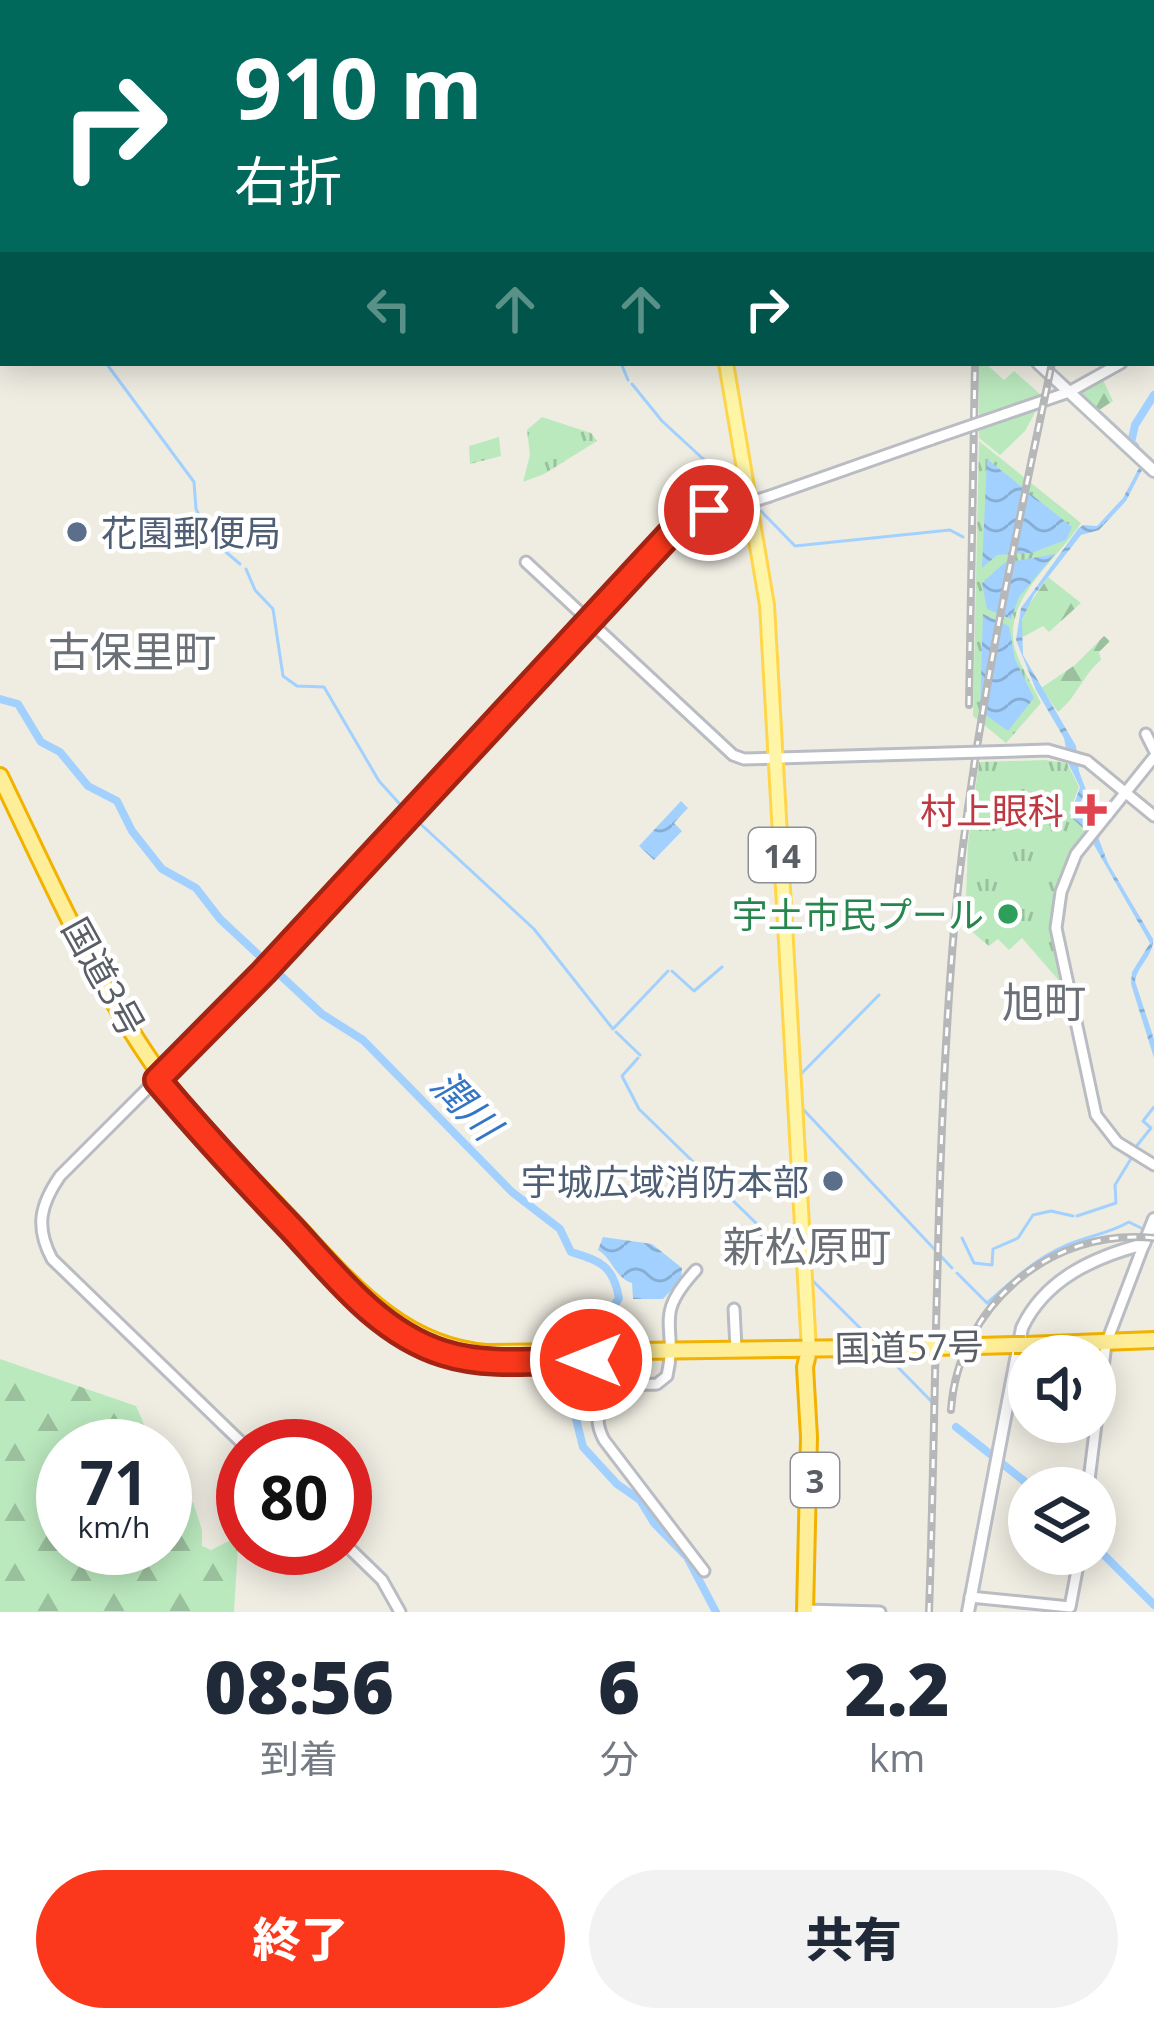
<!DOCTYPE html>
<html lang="ja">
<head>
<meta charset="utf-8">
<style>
	:root { --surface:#fff; --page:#f2f2f3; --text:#1f2937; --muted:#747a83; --accent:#fb381b }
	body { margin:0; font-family:"Open Sans","Noto Sans JP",sans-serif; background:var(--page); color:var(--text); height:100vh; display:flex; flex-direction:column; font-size:45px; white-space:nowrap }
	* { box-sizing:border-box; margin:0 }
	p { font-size:39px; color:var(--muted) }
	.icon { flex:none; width:66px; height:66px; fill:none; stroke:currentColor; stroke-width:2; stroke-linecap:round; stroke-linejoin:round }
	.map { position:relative; height:1612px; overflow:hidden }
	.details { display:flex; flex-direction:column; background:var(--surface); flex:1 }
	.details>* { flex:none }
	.guide { position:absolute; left:0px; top:0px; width:1155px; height:366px; box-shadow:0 6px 30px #0003; background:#00695c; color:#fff; overflow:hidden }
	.controls { position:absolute; left:1008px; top:1335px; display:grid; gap:24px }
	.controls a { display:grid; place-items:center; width:108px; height:108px; border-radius:50%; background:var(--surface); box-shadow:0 6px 30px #0003; font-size:60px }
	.speed { position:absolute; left:36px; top:1419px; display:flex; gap:24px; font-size:60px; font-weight:700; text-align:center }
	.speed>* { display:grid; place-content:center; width:156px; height:156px; border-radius:50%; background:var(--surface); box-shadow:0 6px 30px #0003; line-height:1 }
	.speed small { font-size:30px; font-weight:400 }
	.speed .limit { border:18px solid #d22; background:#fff; color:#111 }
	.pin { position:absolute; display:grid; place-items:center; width:102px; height:102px; color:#fff; margin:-51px; border:6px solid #fff; border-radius:50%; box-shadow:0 3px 12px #0007 }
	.me { position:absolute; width:132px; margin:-66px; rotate:270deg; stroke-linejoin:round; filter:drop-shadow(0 0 9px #0008) }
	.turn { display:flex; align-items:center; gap:42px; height:252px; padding:0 36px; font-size:54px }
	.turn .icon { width:156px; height:156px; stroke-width:2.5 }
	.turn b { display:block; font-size:84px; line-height:102px }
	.lanes { display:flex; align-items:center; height:114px; padding:0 36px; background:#0003; justify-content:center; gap:60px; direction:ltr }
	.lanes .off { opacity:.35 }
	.eta { display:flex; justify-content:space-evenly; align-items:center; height:204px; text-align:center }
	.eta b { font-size:72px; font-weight:800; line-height:84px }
	.button { display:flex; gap:24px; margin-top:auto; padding:24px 36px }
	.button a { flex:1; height:138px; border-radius:72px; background:var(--accent); color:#fff; font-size:48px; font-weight:800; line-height:138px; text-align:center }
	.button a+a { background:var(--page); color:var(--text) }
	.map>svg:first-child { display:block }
	.grass { fill:#bbe9be }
	.forest { fill:url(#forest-firs) }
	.park { fill:url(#park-tufts) }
	.water { fill:url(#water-waves) }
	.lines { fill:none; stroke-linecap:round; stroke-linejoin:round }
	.stream { stroke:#a2d1ff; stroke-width:3 }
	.river { stroke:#a2d1ff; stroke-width:8 }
	.tertiary-casing { stroke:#babcc3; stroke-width:15 }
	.secondary-casing { stroke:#bbbec5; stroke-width:16 }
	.primary-casing { stroke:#ffd64b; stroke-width:18 }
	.trunk-casing { stroke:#f1b200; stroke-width:20 }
	.tertiary { stroke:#fff; stroke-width:9 }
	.secondary { stroke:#fff; stroke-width:10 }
	.primary { stroke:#fff5a7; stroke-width:12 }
	.trunk { stroke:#ffee98; stroke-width:14 }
	.rail-casing { stroke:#b6b7b8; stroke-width:8 }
	.rail { stroke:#fff; stroke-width:3; stroke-dasharray:9; stroke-linecap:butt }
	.tertiary-bridge-casing { stroke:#babcc3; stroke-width:15; stroke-linecap:butt }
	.trunk-bridge-casing { stroke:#f1b200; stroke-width:20; stroke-linecap:butt }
	.tertiary-bridge { stroke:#fff; stroke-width:9 }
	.trunk-bridge { stroke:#ffee98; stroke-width:14 }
	.route-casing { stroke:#a32412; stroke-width:30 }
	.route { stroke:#fb381b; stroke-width:21 }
	.service-dot { fill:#5c6f8a; stroke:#fff; stroke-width:4.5 }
	.health-dot { fill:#e0444e; stroke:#fff; stroke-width:4.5 }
	.leisure-dot { fill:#2e9e5b; stroke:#fff; stroke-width:4.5 }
	.labels { text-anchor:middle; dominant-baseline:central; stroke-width:9; stroke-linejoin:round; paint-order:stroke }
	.shield { fill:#fff; stroke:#8c8e93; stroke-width:3 }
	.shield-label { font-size:33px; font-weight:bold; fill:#5a5e65 }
	.service-label { font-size:36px; fill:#4e5e75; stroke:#fff; text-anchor:start }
	.health-label { font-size:36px; fill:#be3a42; stroke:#fff; text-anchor:end }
	.leisure-label { font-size:36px; fill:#27864d; stroke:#fff; text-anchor:end }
	.street-label { font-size:36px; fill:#5a5e65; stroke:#fff }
	.water-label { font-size:39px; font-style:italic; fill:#3575c6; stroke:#fff }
	.quarter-label { font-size:42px; fill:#6b7077; stroke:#fff }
</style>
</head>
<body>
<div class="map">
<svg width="1154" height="1612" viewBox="0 0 1154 1612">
	<defs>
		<pattern id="forest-firs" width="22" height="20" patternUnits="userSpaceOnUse" patternTransform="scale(3)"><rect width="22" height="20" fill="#bbe9be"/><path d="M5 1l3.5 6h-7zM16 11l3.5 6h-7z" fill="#9bc09e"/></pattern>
		<pattern id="park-tufts" width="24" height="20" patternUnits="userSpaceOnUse" patternTransform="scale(3)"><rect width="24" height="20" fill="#bbe9be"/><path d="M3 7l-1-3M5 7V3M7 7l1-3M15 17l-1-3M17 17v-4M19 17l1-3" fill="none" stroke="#9bc09e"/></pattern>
		<pattern id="water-waves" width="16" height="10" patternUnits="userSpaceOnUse" patternTransform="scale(3)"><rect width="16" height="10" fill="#a2d1ff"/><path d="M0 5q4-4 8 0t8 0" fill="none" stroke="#87add2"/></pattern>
	</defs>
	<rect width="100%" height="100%" fill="#efede2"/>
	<path class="grass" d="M 978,363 L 985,363 L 1004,380 L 1014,371 L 1040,394 L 1040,398 L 979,418 Z
		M 1037,409 L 1025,431 L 1000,455 L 979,438 L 979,427 Z"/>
	<path class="forest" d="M 0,0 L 162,0 L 3,3 L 3,171 Z
		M 1102,378 L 1113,401 L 1096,412 L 1080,392 Z
		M 1048,577 L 1081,603 L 1049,632 L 1043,626 L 1023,637 L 1020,633 L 1023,613 Z
		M 1104,636 L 1110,641 L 1099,652 L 1101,660 C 1082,676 1078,696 1058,712 L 1041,688 L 1075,665 Z
		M 0,1359 L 136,1406 L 153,1445 L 63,1446 L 63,1548 L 165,1548 L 165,1510 L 175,1516 L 193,1502 L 202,1530 L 202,1546 L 211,1550 L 231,1540 L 238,1545 L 234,1612 L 0,1612 Z"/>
	<path class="park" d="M 542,417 L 591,433 L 597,441 L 544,474 L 523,482 L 530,455 L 527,430 Z
		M 499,437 L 501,456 L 470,464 L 469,446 Z
		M 979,441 L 1081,523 C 1057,561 999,601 1016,652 C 1022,669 1033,686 1041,703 L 1006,743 L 973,716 Z
		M 1045,760 L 1067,763 L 1079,787 L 1069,813 L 1086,832 L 1058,884 L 1053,931 L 1061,983 L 1022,938 L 1009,950 L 998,939 L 989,946 L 965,926 L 968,843 L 979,762 Z"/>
	<path class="water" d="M 987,459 L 1072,527 L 1066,540 L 1031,553 L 997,555 L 982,568 Z
		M 1140,466 L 1143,468 L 1126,501 L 1099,530 L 1081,535 L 1034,595 L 1022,619 L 1023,655 L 1076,746 L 1079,771 L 1086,790 L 1076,812 L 1093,824 L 1108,863 L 1153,939 C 1154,955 1138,965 1135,981 L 1154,1039 L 1154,1058 L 1131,984 L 1132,972 L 1150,943 L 1086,831 L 1070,816 L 1080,787 L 1069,765 L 1064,738 L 1036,690 L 1016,640 L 1021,608 L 1078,529 L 1083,525 L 1097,526 L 1123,498 Z
		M 1055,554 L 1019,597 L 1011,619 L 987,609 L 982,583 L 1004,563 Z
		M 983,614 L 1009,626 L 1015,659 L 1034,698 L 1008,731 L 980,711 Z
		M 681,801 L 688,808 L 674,823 L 682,831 L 654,860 L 639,846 Z
		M 603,1237 L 652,1244 L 682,1268 L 681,1280 L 663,1299 L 633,1299 L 632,1283 C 614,1277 613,1259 598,1250 Z"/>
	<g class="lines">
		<path class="stream" d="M 106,363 L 194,482 L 196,509 L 214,542 L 240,564
			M 621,363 L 628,380
			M 632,384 L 662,421 L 739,492
			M 761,511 L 795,546 L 950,530 L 963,537
			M 246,569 L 255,590 L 273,609 L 283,676 L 297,686 L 324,687 L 379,781 L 407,812
			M 413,817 L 534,929 L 613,1029 L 668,971
			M 672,971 L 694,991 L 722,967
			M 616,1032 L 640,1055
			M 638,1058 L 622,1076 L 639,1109 L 758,1225 L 762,1237 L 801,1269
			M 800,1075 L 879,995
			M 801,1107 L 952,1268
			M 1135,1148 L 1151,1128 L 1143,1121 L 1154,1107
			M 1077,1216 L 1116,1203 L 1115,1185 L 1132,1157
			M 962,1238 L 974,1263 L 992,1265 L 993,1249 L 1018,1238 L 1033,1215 L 1051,1211 L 1073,1216
			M 957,1273 L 987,1303 C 1012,1281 1035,1259 1065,1246 C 1087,1236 1108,1234 1129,1222 L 1145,1230
			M 812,1280 L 873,1341
			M 884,1353 L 932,1402"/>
		<path class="river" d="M 1135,446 L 1131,443 L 1135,425 L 1154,395
			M 0,699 L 18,704 L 41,742 L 60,752 L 88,786 L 117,801 L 132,831 L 162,869 L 196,888 L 220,919 L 322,1014 L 363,1040 L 512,1192 L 560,1229 L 571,1252 C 599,1261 613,1264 619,1298 L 612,1309 L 610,1341 L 575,1415 L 583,1447 L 617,1484 L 640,1500 L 654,1523 L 687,1557 L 716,1612
			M 956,1427 L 1033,1488
			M 1095,1546 L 1154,1605"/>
		<g class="tertiary-casing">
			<path id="tertiary" d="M 1152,345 L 1154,344
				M 1005,414 L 1069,392 L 1121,363
				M 770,496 L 932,439
				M 526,562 L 733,755 L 744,759 L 879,755
				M 1146,734 L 1154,750
				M 1154,757 L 1076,854 L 1061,892 L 1056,928 L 1096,1115 L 1117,1142 L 1154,1165
				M 1087,761 L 1154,816
				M 696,1270 C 651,1319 679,1323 667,1376 L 657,1384 C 647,1385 636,1383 626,1384 C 598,1389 592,1418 604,1440 L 704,1571
				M 734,1309 L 736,1348
				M 1055,1356 L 1077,1345
				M 1014,1374 L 1029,1367
				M 245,1446 L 52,1259 C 35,1227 40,1205 60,1176 L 264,972 L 669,535 L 688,522 L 745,504
				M 1088,1488 L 1106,1344 L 1144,1244
				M 345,1544 L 382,1580 L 400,1612
				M 970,1597 L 1070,1607 L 1080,1554
				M 805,1610 L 880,1612"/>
		</g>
		<g class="secondary-casing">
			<path id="secondary" d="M 690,0 L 693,3
				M 1038,363 L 1154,471
				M 968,1612 L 1022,1328 C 1045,1279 1094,1257 1144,1244 L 1154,1219"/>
		</g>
		<g class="primary-casing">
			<path id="primary" d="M 646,0 L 647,3
				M 726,363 L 767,605 L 809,1350"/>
		</g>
		<g class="trunk-casing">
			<path id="trunk" d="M 0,776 C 49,877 94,982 160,1074 C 200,1128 249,1175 295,1224 C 349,1282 402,1347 487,1353 L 932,1347
				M 1025,1345 L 1154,1340
				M 976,1346 L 1014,1345
				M 587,1360 L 636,1359
				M 805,1612 L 809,1437 L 805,1367 L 809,1350"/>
		</g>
		<use href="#tertiary" class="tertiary"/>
		<use href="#secondary" class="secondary"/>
		<use href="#primary" class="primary"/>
		<use href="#trunk" class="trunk"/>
		<g class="rail-casing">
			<path id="rail" d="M 817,0 L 819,3
				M 1115,3 L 1115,0
				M 969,705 L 975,363
				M 951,1410 C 958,1307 1050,1227 1154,1238
				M 929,1612 C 937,1385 935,1155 954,929 C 971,738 1013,550 1052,363"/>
		</g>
		<use href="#rail" class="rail"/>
		<g class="tertiary-bridge-casing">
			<path id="tertiary-bridge" d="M 932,439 L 1005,414
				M 745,504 L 770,496
				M 879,755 L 1048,750 L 1087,761"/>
		</g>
		<g class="trunk-bridge-casing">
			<path id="trunk-bridge" d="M 1014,1345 L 1025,1345
				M 932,1347 L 976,1346"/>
		</g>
		<use href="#tertiary-bridge" class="tertiary-bridge"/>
		<use href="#trunk-bridge" class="trunk-bridge"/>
	</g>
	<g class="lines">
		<g class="route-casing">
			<path id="route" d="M 591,1360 C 543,1360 489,1368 443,1353 C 380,1333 337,1278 294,1231 C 247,1182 201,1132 157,1080 L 264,972 L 669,535 L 709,510"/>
		</g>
		<use href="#route" class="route"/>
	</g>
	<g class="service-dot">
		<circle cx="77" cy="532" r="12"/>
		<circle cx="833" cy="1181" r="12"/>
	</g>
	<path class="health-dot" d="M1085 792h12v12h12v12h-12v12h-12v-12h-12v-12h12z"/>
	<circle class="leisure-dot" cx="1008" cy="914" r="12"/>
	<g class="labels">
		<g class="shield">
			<rect x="749" y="828" width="66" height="54" rx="9"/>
			<rect x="791" y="1453" width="48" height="54" rx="9"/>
		</g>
		<g class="shield-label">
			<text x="782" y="855">14</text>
			<text x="815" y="1480">3</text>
		</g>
		<g class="service-label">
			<text x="101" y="532">花園郵便局</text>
			<text x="809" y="1181" text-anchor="end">宇城広域消防本部</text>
		</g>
		<g class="health-label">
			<text x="1064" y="810">村上眼科</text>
		</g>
		<g class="leisure-label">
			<text x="984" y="914">宇土市民プール</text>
		</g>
		<g class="street-label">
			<text transform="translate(104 977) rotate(61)">国道3号</text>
			<text transform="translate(909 1347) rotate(-1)">国道57号</text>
		</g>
		<g class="water-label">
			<text transform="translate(467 1104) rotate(46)">潤川</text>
		</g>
		<g class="quarter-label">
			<text x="132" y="650">古保里町</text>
			<text x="1044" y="1001">旭町</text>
			<text x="807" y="1245">新松原町</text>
		</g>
	</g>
</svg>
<div class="controls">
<a><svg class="icon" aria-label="sound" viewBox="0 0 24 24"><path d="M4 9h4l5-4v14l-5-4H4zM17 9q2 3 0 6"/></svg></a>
<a><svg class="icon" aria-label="layers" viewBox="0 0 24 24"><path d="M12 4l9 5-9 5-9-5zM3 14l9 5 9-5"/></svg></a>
</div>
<div class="speed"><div>71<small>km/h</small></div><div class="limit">80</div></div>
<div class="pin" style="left:709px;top:510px;background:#d93025"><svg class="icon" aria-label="arrive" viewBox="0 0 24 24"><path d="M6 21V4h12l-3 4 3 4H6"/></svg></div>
<svg class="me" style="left:591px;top:1360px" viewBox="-20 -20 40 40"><circle r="17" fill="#fb381b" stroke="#fff" stroke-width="3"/><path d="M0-11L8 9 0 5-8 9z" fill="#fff"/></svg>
<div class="guide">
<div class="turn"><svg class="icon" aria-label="right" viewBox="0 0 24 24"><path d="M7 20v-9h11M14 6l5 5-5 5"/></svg><div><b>910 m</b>右折</div></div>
<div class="lanes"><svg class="icon off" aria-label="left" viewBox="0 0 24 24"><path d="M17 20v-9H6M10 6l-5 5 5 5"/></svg><svg class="icon off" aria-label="ahead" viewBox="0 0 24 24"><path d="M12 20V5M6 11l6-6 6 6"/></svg><svg class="icon off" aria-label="ahead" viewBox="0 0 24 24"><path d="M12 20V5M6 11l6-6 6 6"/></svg><svg class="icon" aria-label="right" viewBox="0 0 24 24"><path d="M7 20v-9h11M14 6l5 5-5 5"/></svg></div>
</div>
</div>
<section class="details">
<div class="eta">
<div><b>08:56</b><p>到着</p></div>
<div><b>6</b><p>分</p></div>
<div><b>2.2</b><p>km</p></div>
</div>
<div class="button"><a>終了</a><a>共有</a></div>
</section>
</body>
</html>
